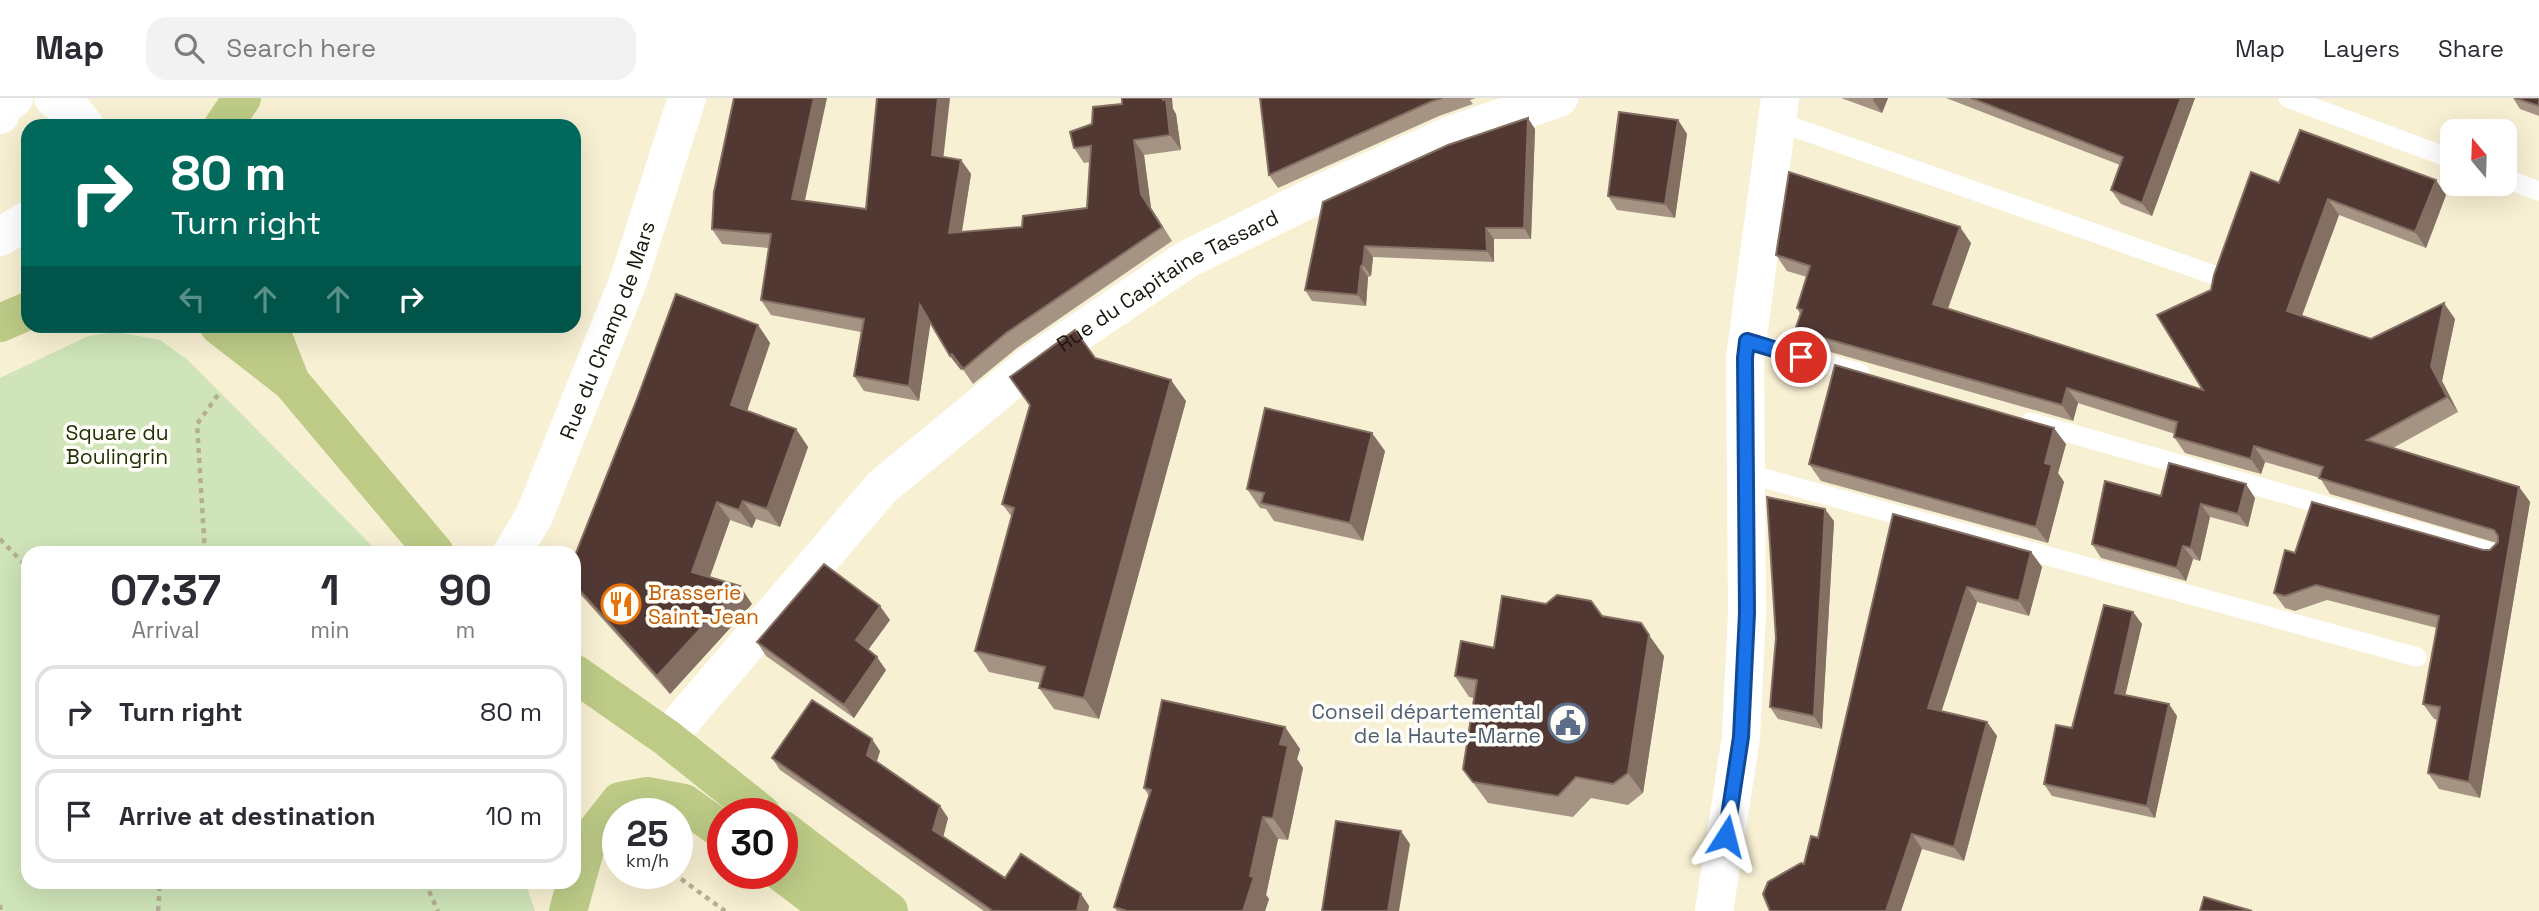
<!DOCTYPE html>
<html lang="en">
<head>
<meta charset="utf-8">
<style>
	:root { --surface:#fff; --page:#f2f2f3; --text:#2b2b33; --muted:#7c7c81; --line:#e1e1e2 }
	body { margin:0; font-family:"Space Grotesk",sans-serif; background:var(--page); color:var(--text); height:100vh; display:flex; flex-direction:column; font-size:26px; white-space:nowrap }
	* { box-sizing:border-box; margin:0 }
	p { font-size:23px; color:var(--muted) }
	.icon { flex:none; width:38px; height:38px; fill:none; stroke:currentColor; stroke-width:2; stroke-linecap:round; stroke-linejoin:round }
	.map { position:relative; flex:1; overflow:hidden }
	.details { position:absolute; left:21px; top:448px; width:560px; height:343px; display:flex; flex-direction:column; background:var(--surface); border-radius:21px; box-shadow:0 7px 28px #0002 }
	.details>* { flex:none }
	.banner { position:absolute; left:21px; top:21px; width:560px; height:214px; border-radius:21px; box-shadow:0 7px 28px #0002; background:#00695c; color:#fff; overflow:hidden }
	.needle { width:46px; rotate:341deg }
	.tools { position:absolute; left:2440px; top:21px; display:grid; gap:14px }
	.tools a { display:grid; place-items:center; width:77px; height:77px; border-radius:14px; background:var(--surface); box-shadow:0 7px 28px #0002; font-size:35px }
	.speed { position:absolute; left:602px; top:700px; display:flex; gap:14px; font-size:35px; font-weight:700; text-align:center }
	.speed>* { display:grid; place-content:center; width:91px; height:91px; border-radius:50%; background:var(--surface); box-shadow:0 7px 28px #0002; line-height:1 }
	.speed small { font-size:18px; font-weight:400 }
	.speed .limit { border:10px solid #d22; background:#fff; color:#111 }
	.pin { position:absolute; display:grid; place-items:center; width:60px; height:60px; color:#fff; margin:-30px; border:4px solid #fff; border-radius:50%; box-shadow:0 2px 7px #0007 }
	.me { position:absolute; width:77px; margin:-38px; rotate:9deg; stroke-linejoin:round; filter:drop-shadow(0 0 5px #0008) }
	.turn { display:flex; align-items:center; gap:24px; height:147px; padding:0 35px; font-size:32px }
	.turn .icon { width:91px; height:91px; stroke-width:2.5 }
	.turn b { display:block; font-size:49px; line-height:60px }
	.lanes { display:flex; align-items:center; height:66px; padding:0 35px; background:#0003; justify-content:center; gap:35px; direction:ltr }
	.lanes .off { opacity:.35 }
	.eta { display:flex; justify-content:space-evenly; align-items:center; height:119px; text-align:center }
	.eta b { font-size:42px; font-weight:700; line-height:49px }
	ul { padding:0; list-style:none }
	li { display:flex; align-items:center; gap:21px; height:94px; margin:0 14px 10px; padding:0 21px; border:4px solid var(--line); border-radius:21px }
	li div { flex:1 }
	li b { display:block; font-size:26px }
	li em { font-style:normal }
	header { display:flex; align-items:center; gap:42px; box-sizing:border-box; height:98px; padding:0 35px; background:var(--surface); border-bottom:2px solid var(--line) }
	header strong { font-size:33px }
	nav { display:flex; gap:38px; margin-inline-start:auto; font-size:24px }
	.search { width:490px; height:63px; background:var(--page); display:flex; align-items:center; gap:18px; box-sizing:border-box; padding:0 24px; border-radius:21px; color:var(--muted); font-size:26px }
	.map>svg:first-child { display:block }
	.green { fill:#cfe4b8 }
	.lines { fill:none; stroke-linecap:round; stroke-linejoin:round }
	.path { stroke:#b5ae97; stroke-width:4.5; stroke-dasharray:5 5; stroke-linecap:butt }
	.lane { stroke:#fff; stroke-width:19 }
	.street { stroke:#fff; stroke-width:38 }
	.primary { stroke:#bdcb87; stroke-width:38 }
	.wall { fill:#a59483 }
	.shaded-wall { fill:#846f63 }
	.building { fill:#523833; stroke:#846f63; stroke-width:2 }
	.route-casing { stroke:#114b97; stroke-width:18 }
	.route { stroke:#1a73e8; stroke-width:12 }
	.labels { text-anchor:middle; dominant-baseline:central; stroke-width:7; stroke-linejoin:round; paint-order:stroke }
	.street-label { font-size:21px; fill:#1a170d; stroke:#fffdf7 }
	.park-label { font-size:21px; fill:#213107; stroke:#fffdf7 }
	.food-label { font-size:21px; fill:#c56008; stroke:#fffdf7; text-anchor:start }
	.service-label { font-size:21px; fill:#4e5e75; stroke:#fffdf7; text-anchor:end }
</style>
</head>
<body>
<header>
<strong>Map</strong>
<div class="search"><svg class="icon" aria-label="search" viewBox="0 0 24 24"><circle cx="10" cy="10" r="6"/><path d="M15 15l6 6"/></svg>Search here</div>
<nav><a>Map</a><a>Layers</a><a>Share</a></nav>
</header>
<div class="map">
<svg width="2539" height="813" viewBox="0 0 2539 813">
	<rect width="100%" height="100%" fill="#f8f0d3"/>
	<path class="green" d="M 117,234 L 160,242 L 188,262 L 379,455 L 28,455 L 28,784 L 525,784 L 535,813 L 0,813 L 0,280 L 88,238 Z"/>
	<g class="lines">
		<path class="path" d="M 0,441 L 28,470
			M 205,455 L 197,326 L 220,294
			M 673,775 L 725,813
			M 425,784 L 438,813
			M 0,807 L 1,813
			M 158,813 L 160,784"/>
		<path class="lane" d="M 2288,0 L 2452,61
			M 1776,23 L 2214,177
			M 2504,80 L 2539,93
			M 1747,243 L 1860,275
			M 2030,324 L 2497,456
			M 1745,375 L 2417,559"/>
		<g class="street">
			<path d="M 53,0 L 74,14 L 85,28"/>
			<path d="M 0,17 L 3,9 L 14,0"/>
			<path d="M 0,139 L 28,122"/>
			<path id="s1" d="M 512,455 L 534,418 L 629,181 L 687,0"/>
			<path id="s2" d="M 667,640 L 882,389 L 1029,268 L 1186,162 L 1317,97 L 1448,38 L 1559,0"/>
			<path d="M 1714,813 L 1741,639 L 1747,515 L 1745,260 L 1780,0"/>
		</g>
		<path class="primary" d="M 223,28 L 242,0
			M 0,225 L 28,213
			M 219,228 L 291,284 L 435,455
			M 269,228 L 291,284
			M 574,575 L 667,640 L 762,716
			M 782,731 L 889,813
			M 782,775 L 811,797 L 849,813
			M 568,813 L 587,745 L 620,703 L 647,698 L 684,705 L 723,733"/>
	</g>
	<path class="wall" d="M 1260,0 L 1476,0 L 1470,2 L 1473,6 L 1439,18 L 1278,90 L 1269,77 Z
		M 1841,0 L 1888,0 L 1882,15 Z
		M 1946,0 L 2195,0 L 2152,118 L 2121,106 L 2111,92 L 2120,67 Z
		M 2513,0 L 2539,0 L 2539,18 L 2520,11 Z
		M 1173,11 L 1176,16 L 1181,52 L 1144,57 L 1151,110 L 1172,143 L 1017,250 L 973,286 L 962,270 L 961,272 L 950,258 L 930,224 L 919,303 L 864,293 L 854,278 L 861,234 L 771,217 L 761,202 L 769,150 L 722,146 L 712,131 L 805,103 L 866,111 L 943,59 L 961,62 L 971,76 L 962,134 L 1022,129 L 1087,110 L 1090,64 L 1084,65 L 1074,50 Z
		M 1678,22 L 1687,36 L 1675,120 L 1617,112 L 1608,98 Z
		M 1535,31 L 1531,141 L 1494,141 L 1494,164 L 1373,159 L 1371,178 L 1368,179 L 1366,208 L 1312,203 L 1305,192 L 1323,104 Z
		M 2279,85 L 2446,97 L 2426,150 L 2339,117 L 2302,218 L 2371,241 L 2455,221 L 2442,283 L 2458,314 L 2393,350 L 2519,389 L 2530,404 L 2480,700 L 2439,691 L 2428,675 L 2438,622 L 2434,621 L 2423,606 L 2437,530 L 2327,502 L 2295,513 L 2285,510 L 2274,495 L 2295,455 L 2490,452 L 2497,445 L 2330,396 L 2320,380 L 2265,364 L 2261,376 L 2185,355 L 2174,339 L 2175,336 L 2078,305 L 2073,323 L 1806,247 L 1795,232 L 1800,216 L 1797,210 L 1807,179 L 1787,173 L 1776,157 L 1971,145 L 1948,211 L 2203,292 L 2211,192 Z
		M 758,227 L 770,245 L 747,313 L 796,331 L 808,349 L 780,429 L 756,421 L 752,430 L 730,422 L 710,479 L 752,506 L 670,596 L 580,496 L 574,488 L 574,460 Z
		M 1095,260 L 1186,303 L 1099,621 L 1054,611 L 1039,590 L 1041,585 L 989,574 L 975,553 L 1012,419 L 1002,406 Z
		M 2066,346 L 2058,375 L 2064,384 L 2048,445 L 1821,383 L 1809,366 Z
		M 1385,353 L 1363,443 L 1274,423 L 1266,411 L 1260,410 L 1247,391 Z
		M 2161,398 L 2255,400 L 2248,429 L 2210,419 L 2200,463 L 2193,461 L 2186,483 L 2101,460 L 2092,446 Z
		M 1893,416 L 2031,454 L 2042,469 L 2029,518 L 1977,504 L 1941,613 L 1987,624 L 1997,638 L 1964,763 L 1922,751 L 1804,766 L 1818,740 Z
		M 1834,423 L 1822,631 L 1778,621 L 1770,609 Z
		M 2133,514 L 2142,526 L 2125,597 L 2177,618 L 2155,720 L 2052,698 L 2044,686 Z
		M 1602,518 L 1664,558 L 1643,695 L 1628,707 L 1591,700 L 1573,719 L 1488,705 L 1463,671 L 1474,600 L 1469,599 L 1455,578 L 1494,550 Z
		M 890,522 L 868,552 L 886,572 L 854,620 L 766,558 L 757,544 Z
		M 1285,629 L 1300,651 L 1297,661 L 1303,670 L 1288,742 L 1278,741 L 1266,797 L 1269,801 L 1265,813 L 1117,813 L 1114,809 L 1149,698 L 1144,690 Z
		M 880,653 L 877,664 L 940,708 L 948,720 L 943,738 L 1005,780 L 1081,796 L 1089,808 L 1088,813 L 984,813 L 780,672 L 772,660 Z"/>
	<path class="shaded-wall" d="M 814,0 L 827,0 L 802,116 L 792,101 Z
		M 938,0 L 950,0 L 942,72 L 932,57 Z
		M 1163,0 L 1172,0 L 1173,11 L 1176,16 L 1181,52 L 1170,37 Z
		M 1874,0 L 1888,0 L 1882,15 L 1873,2 Z
		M 2181,0 L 2195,0 L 2152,118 L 2142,105 Z
		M 1528,20 L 1535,31 L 1531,141 L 1524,130 Z
		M 1678,22 L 1687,36 L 1675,120 L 1665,106 Z
		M 1134,42 L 1144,57 L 1151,110 L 1172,143 L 1141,96 Z
		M 961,62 L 971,76 L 959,150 L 949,135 Z
		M 2436,82 L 2446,97 L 2426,150 L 2415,134 Z
		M 2328,101 L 2339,117 L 2298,228 L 2287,213 Z
		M 1960,129 L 1971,145 L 1944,221 L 1933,206 Z
		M 1486,130 L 1494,141 L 1494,164 L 1487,153 Z
		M 1365,148 L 1373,159 L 1371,178 L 1363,167 Z
		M 1361,168 L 1368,179 L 1366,208 L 1358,197 Z
		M 2444,205 L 2455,221 L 2442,283 L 2458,314 L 2447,299 L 2431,268 Z
		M 920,207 L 931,222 L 919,303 L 909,288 Z
		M 758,227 L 770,245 L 743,325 L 731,307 Z
		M 952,256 L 962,270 L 961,272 L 950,258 Z
		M 1171,282 L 1186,303 L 1099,621 L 1084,600 Z
		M 2067,290 L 2078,305 L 2073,323 L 2062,307 Z
		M 2054,330 L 2066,346 L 2058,375 L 2064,384 L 2048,445 L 2036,429 L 2045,365 Z
		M 796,331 L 808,349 L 780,429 L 767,411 Z
		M 1372,335 L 1385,353 L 1363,443 L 1350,425 Z
		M 2254,348 L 2265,364 L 2261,376 L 2251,361 Z
		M 2246,386 L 2255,400 L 2248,429 L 2238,416 Z
		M 2519,389 L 2530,404 L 2480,700 L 2469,684 Z
		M 743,403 L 756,421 L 752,430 L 739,412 Z
		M 717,404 L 730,422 L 705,492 L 692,474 Z
		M 2201,406 L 2210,419 L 2200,463 L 2191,450 Z
		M 1825,411 L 1834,423 L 1822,631 L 1814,618 Z
		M 2183,448 L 2193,461 L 2186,483 L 2177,470 Z
		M 2031,454 L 2042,469 L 2029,518 L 2019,503 Z
		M 740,488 L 752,506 L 670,596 L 657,578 Z
		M 1967,489 L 1977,504 L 1938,624 L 1928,610 Z
		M 880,508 L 890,522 L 865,556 L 856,542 Z
		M 2133,514 L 2142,526 L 2123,607 L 2115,595 Z
		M 1649,537 L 1664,558 L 1643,695 L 1628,675 Z
		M 877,559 L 886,572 L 854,620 L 844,607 Z
		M 2169,606 L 2177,618 L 2155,720 L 2147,708 Z
		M 1987,624 L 1997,638 L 1964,763 L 1954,749 Z
		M 1285,629 L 1300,651 L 1297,661 L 1303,670 L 1288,742 L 1273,720 L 1280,646 Z
		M 872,641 L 880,653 L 875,668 L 867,657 Z
		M 940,708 L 948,720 L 942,744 L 933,732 Z
		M 1263,719 L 1278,741 L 1266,797 L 1269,801 L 1265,813 L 1243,813 Z
		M 1401,733 L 1410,746 L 1399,813 L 1388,813 Z
		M 1912,736 L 1922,751 L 1901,813 L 1886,813 Z
		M 1081,796 L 1089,808 L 1088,813 L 1077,813 Z"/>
	<path class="building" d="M 734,0 L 814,0 L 792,101 L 866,111 L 877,0 L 938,0 L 932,57 L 961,62 L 949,135 L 1022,129 L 1023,118 L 1087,110 L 1091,48 L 1074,50 L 1070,34 L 1092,26 L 1093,9 L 1122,6 L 1122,0 L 1163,0 L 1163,2 L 1166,1 L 1170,37 L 1134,42 L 1141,96 L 1162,129 L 1006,235 L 963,271 L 952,256 L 950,258 L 920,207 L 909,288 L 854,278 L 864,221 L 761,202 L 771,136 L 712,131 L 714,94 Z
		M 1260,0 L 1442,0 L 1430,4 L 1269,77 Z
		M 1971,0 L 2181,0 L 2142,105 L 2111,92 L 2123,59 Z
		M 2515,0 L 2539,0 L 2539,8 Z
		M 1619,14 L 1678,22 L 1665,106 L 1608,98 Z
		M 1528,20 L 1524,130 L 1486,130 L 1487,153 L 1365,148 L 1363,167 L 1361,168 L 1358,197 L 1305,192 L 1323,104 L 1448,47 Z
		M 2300,32 L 2436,82 L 2415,134 L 2328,101 L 2287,213 L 2371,241 L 2444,205 L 2431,268 L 2447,299 L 2367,342 L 2519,389 L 2469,684 L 2428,675 L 2440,609 L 2423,606 L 2439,518 L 2316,487 L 2285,498 L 2274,495 L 2285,452 L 2295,455 L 2312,404 L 2483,452 L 2490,452 L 2498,444 L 2498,438 L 2494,432 L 2319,380 L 2323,369 L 2254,348 L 2251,361 L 2174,339 L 2177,324 L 2067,290 L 2062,307 L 1795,232 L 1802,212 L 1797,210 L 1810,168 L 1776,157 L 1789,74 L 1960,129 L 1933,206 L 2203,292 L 2157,217 L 2211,192 L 2214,177 L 2251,74 L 2279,85 Z
		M 676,196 L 758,227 L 731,307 L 796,331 L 767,411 L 743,403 L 739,412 L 717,404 L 692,474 L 740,488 L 657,578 L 574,486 L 574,460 L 637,301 Z
		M 1075,232 L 1095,260 L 1171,282 L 1084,600 L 1039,590 L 1045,569 L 975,553 L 1014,410 L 1002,406 L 1030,307 L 1010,279 Z
		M 1835,267 L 2054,330 L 2045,365 L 2052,367 L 2036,429 L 1809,366 Z
		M 1265,310 L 1372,335 L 1350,425 L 1261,405 L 1264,395 L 1247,391 Z
		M 2169,365 L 2246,386 L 2238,416 L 2201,406 L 2191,450 L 2183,448 L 2177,470 L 2092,446 L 2105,383 L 2161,398 Z
		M 1767,399 L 1825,411 L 1814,618 L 1770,609 L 1776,540 Z
		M 1893,416 L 2031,454 L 2019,503 L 1967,489 L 1928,610 L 1987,624 L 1954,749 L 1912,736 L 1886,813 L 1770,813 L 1763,796 L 1768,784 L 1801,765 L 1804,766 L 1811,738 L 1818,740 Z
		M 824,466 L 880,508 L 856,542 L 877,559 L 844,607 L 757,544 Z
		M 1557,497 L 1591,503 L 1602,518 L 1641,525 L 1649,537 L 1628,675 L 1613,686 L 1576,679 L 1558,698 L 1473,684 L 1463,671 L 1477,582 L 1455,578 L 1461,543 L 1494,550 L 1502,498 L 1546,506 Z
		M 2104,507 L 2133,514 L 2115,595 L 2169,606 L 2147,708 L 2044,686 L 2056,627 L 2072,630 Z
		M 812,602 L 872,641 L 867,657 L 940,708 L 933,732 L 1005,780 L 1021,756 L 1081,796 L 1077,813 L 993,813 L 772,660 Z
		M 1162,602 L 1285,629 L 1280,646 L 1288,648 L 1273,720 L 1263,719 L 1250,778 L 1254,779 L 1243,813 L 1127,813 L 1114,809 L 1151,692 L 1144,690 Z
		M 1336,723 L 1401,733 L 1388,813 L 1322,813 Z
		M 2204,799 L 2252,813 L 2200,813 Z"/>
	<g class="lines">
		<g class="route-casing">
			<path id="route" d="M 1726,738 L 1741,639 L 1747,515 L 1745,260 L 1747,243 L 1801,259"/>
		</g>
		<use href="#route" class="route"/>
	</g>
	<defs>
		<g id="restaurant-ring" transform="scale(2.0125)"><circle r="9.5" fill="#fffdf7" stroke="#e8710a" stroke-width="1.5"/><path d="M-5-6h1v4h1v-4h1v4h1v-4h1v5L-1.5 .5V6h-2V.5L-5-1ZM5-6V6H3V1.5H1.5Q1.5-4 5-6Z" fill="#e8710a"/></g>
		<g id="civic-ring" transform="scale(2.0125)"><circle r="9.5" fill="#fffdf7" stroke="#5c6f8a" stroke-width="1.5"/><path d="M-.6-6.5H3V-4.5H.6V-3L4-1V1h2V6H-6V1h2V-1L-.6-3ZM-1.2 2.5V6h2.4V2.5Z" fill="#5c6f8a"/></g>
	</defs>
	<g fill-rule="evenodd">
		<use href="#restaurant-ring" x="621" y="506"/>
		<use href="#civic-ring" x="1568" y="625"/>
	</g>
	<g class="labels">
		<g class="street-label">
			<text stroke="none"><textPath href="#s2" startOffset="684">Rue du Capitaine Tassard</textPath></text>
			<text stroke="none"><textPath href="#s1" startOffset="243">Rue du Champ de Mars</textPath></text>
		</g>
		<g class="park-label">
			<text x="117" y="334">Square du<tspan x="117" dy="24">Boulingrin</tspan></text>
		</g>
		<g class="food-label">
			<text x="648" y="494">Brasserie<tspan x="648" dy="24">Saint-Jean</tspan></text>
		</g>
		<g class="service-label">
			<text x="1541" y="613">Conseil départemental<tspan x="1541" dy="24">de la Haute-Marne</tspan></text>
		</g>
	</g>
</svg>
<div class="tools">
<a><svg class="needle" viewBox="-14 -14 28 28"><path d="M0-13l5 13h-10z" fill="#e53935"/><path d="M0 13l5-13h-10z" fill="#7c7c81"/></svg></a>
</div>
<div class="speed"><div>25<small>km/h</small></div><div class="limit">30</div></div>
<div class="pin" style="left:1801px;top:259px;background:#d93025"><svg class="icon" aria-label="arrive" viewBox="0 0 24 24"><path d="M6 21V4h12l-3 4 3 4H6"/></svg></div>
<svg class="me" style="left:1726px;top:738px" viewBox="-20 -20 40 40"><path d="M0-17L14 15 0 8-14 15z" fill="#1a73e8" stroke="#fff" stroke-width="4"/></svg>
<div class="banner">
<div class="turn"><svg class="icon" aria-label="right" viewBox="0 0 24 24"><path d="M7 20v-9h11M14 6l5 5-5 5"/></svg><div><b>80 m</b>Turn right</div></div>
<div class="lanes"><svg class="icon off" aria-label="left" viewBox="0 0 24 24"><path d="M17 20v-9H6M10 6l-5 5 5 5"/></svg><svg class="icon off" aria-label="ahead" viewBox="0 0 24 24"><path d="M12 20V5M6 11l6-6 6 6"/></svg><svg class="icon off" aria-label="ahead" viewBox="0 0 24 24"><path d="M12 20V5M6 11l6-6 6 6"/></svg><svg class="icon" aria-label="right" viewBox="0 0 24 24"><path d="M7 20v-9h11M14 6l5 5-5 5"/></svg></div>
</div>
<section class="details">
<div class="eta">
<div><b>07:37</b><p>Arrival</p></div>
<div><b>1</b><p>min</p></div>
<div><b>90</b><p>m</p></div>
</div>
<ul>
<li><svg class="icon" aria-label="right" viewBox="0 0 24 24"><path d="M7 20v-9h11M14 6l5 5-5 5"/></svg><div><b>Turn right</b></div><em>80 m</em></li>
<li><svg class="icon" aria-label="arrive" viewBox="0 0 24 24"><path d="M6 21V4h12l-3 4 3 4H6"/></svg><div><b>Arrive at destination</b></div><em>10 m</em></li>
</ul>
</section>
</div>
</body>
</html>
